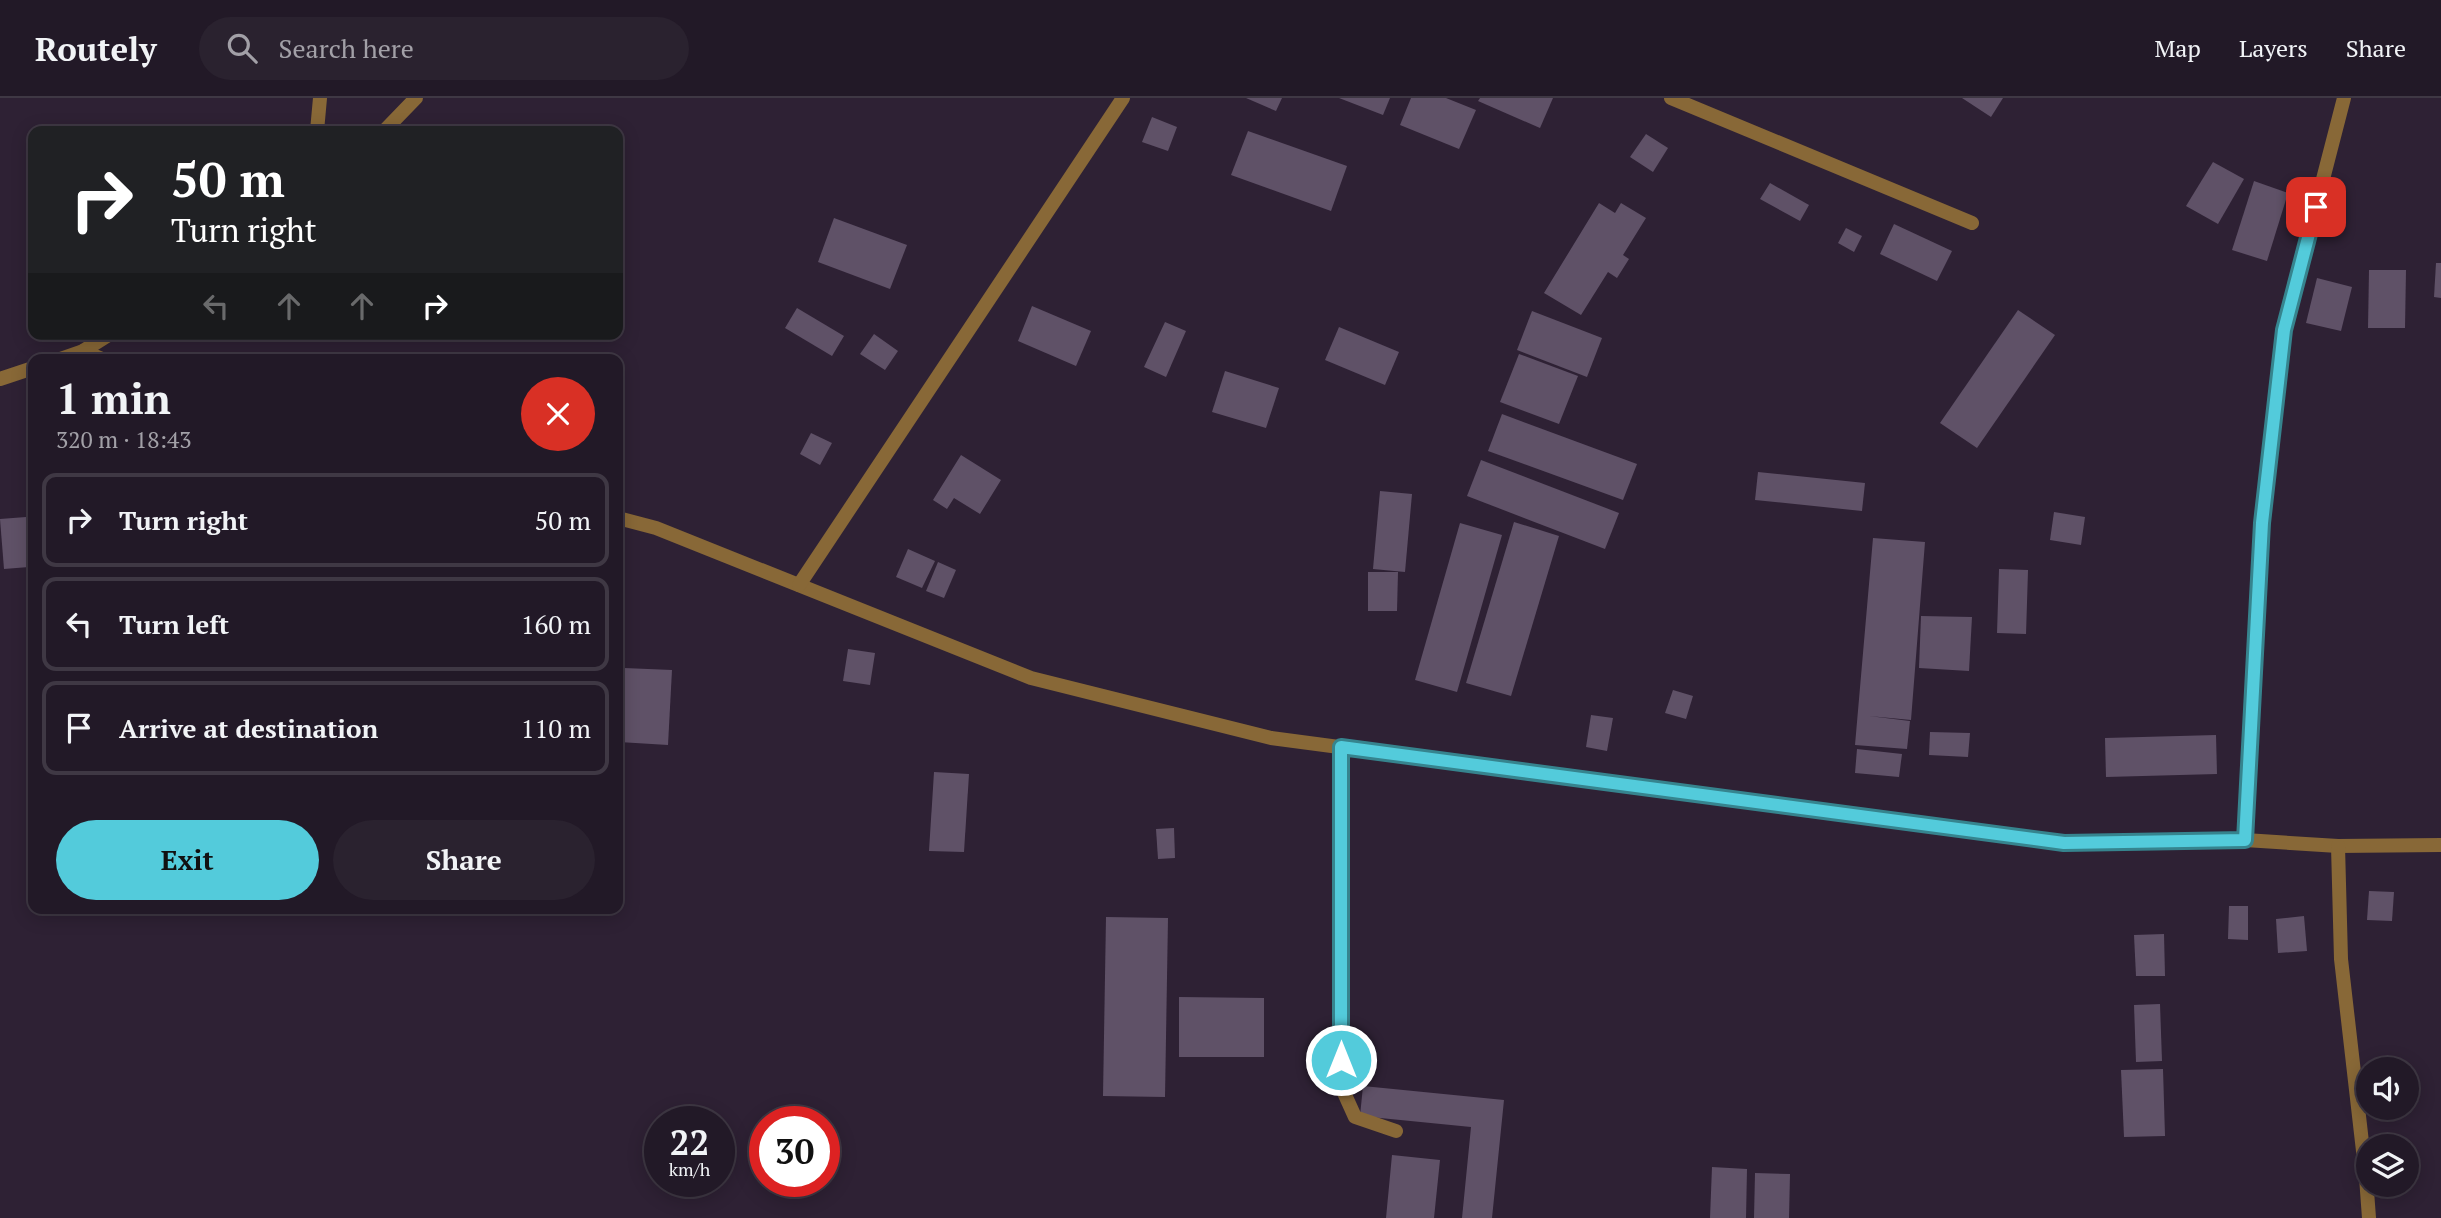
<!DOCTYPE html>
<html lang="en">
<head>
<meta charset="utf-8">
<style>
	body { margin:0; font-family:"PT Serif",serif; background:#2a222f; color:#f1f3f6; height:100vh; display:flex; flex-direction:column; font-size:26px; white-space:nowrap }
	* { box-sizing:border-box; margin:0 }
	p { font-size:23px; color:#a2a0a7 }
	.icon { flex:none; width:38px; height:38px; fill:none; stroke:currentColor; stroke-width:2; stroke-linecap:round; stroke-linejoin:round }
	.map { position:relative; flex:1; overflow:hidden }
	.side { position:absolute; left:28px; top:256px; width:595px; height:560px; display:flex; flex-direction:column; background:#221927; border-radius:14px; box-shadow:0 4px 18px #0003,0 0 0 2px #3f3844 }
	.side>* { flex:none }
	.guide { position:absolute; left:28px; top:28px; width:595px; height:214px; border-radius:14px; box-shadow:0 4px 18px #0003,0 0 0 2px #3f3844; background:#202124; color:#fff; overflow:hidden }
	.tools { position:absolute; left:2356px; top:959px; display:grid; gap:14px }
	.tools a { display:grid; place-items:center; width:63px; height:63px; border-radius:50%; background:#221927; box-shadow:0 4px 18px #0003,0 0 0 2px #3f3844; font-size:35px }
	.speed { position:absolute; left:644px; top:1008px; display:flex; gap:14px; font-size:35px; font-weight:700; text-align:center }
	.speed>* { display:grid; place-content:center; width:91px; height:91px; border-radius:50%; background:#221927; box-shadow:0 4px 18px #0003,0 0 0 2px #3f3844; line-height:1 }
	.speed small { font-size:18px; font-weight:400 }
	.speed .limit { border:10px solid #d22; background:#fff; color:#111 }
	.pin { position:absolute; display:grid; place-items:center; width:60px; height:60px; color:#fff; margin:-30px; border-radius:14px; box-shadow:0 4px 10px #0006 }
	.me { position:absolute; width:77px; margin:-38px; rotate:0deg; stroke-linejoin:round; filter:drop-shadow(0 0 5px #0008) }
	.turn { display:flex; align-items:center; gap:24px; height:147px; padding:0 28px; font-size:32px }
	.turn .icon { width:91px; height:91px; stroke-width:2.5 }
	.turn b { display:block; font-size:49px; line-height:60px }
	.lanes { display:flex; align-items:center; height:66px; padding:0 28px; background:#0003; justify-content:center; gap:35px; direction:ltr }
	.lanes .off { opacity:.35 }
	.round { display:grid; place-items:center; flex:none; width:74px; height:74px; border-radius:37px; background:#2a222f }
	.headline { display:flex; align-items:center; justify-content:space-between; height:119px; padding:0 28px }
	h1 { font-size:42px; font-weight:600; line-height:52px }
	.primary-button { display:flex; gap:14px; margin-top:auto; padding:14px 28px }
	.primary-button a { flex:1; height:80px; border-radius:42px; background:#53cbdb; color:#111; font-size:28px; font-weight:600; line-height:80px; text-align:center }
	.primary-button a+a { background:#2a222f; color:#f1f3f6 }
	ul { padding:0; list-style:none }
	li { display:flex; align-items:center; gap:21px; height:94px; margin:0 14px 10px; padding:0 14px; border:4px solid #3f3844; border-radius:14px }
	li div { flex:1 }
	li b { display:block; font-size:26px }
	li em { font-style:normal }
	header { display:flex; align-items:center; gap:42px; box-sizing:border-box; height:98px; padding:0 35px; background:#221927; border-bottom:2px solid #3f3844 }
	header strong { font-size:33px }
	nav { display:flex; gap:38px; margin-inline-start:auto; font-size:24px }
	.search { width:490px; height:63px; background:#2a222f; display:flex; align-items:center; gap:18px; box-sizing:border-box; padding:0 24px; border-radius:38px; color:#a2a0a7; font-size:26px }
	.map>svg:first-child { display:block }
	.building { fill:#5f5167 }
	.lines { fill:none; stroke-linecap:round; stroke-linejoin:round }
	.minor { stroke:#886837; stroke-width:14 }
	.route-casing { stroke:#36848e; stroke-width:18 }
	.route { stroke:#53cbdb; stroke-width:12 }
</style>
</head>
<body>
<header>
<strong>Routely</strong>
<div class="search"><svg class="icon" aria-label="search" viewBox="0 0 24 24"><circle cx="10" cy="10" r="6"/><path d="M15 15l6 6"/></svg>Search here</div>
<nav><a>Map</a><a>Layers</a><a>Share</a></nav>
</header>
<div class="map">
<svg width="2441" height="1120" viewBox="0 0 2441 1120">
	<rect width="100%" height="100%" fill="#2e2134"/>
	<g class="building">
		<polygon points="1246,0 1282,0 1276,13"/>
		<polygon points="1339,0 1390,0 1383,17"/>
		<polygon points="1411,0 1446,0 1476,12 1459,51 1400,27"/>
		<polygon points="1480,0 1553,0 1540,30 1478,3"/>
		<polygon points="1962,0 2003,0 1991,19"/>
		<polygon points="1152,19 1177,29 1168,53 1142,44"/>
		<polygon points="1248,33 1347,68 1331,113 1231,77"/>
		<polygon points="1646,36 1668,50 1653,74 1630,59"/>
		<polygon points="2213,64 2244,81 2218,126 2186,108"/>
		<polygon points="2254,83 2288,95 2267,163 2232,152"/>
		<polygon points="1770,85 1809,107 1800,123 1760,101"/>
		<polygon points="1599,105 1615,115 1621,105 1646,120 1623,157 1629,161 1617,180 1608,174 1581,217 1544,195"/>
		<polygon points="834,120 907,147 890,191 818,164"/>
		<polygon points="1894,126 1952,153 1937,183 1880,156"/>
		<polygon points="1846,130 1862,138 1854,154 1838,145"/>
		<polygon points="2436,165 2441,165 2441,200 2434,199"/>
		<polygon points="2369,172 2406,172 2405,230 2368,230"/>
		<polygon points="2317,180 2352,189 2341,233 2306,225"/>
		<polygon points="1032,208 1091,233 1076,268 1018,243"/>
		<polygon points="797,210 844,238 832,258 785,230"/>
		<polygon points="2018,212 2055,237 1977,350 1940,325"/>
		<polygon points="1532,213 1602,240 1587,279 1517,252"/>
		<polygon points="1165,224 1186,233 1166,279 1144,269"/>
		<polygon points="1339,229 1399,254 1385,287 1325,262"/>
		<polygon points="874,236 898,253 885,272 860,256"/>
		<polygon points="1519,256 1578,278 1559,326 1500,304"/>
		<polygon points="1225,273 1279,290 1266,330 1212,314"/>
		<polygon points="1502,316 1637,366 1623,402 1488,353"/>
		<polygon points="811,335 832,345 820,367 800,356"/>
		<polygon points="961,357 1001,382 980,416 954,400 947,411 933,402"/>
		<polygon points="1481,362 1619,415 1605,451 1467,398"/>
		<polygon points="1758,374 1865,385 1862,413 1755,402"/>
		<polygon points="1380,393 1412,396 1405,474 1373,471"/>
		<polygon points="2054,414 2085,419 2081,447 2050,442"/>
		<polygon points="26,419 29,469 4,471 0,421"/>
		<polygon points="1514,424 1559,438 1511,598 1466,585"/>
		<polygon points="1460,425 1502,437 1457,594 1415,582"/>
		<polygon points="1873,440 1925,444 1911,622 1869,618 1910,623 1907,651 1855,647"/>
		<polygon points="908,451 935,463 922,490 896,479"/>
		<polygon points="938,464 956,472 944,500 926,493"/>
		<polygon points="1999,471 2028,472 2026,536 1997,535"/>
		<polygon points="1368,474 1398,474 1397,513 1368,513"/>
		<polygon points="1921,518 1972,519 1969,573 1919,570"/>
		<polygon points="848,551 875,555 870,587 843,583"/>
		<polygon points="624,570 672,572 668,647 619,644"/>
		<polygon points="1673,592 1693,598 1686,621 1665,615"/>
		<polygon points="1591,617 1613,620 1607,653 1586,649"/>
		<polygon points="1930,634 1970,635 1968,659 1929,657"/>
		<polygon points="2216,637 2217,676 2106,679 2105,640"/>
		<polygon points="1857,651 1902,656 1899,679 1855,675"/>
		<polygon points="934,674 969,676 964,754 929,753"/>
		<polygon points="1174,730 1175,760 1158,761 1156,731"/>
		<polygon points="2369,793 2394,794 2392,823 2367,822"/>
		<polygon points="2229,808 2248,808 2248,842 2228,841"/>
		<polygon points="2304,818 2307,853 2278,855 2276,821"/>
		<polygon points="1106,819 1168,820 1165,999 1103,998"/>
		<polygon points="2164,836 2165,878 2136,878 2134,837"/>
		<polygon points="1179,899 1264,900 1264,959 1179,959"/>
		<polygon points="2160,906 2162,963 2136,964 2134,907"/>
		<polygon points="2163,971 2165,1038 2124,1039 2121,972"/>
		<polygon points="1363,988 1504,1002 1492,1120 1462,1120 1471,1029 1360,1018"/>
		<polygon points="1392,1057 1440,1062 1434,1120 1386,1120"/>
		<polygon points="1712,1069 1747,1071 1746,1120 1710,1120"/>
		<polygon points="1755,1075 1790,1076 1789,1120 1754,1120"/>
	</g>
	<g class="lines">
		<g class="minor">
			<polyline points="1671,0 1972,125"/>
			<polyline points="317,33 320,0"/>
			<polyline points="384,33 416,0"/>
			<polyline points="83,253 102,261"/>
			<polyline points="60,261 83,253 110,236"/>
			<polyline points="0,281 33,270"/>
			<polyline points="618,420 656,430 1031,580 1271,640 2064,745 2245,742 2338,748 2441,747"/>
			<polyline points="799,487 1123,0"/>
			<polyline points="1341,649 1341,988 1355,1019 1396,1033"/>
			<polyline points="2245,742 2262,425 2284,232 2344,0"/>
			<polyline points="2338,748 2341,861 2366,1079 2369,1120"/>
		</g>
	</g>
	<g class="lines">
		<g class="route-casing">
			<polyline id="route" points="1341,962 1341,649 2064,745 2245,742 2262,425 2284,232 2316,109"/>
		</g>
		<use href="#route" class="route"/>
	</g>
</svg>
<div class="tools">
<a><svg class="icon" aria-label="sound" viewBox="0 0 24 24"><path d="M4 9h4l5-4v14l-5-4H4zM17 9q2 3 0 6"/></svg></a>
<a><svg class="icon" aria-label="layers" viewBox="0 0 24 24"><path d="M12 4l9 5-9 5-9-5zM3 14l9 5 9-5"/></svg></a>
</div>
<div class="speed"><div>22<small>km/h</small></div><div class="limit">30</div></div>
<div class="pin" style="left:2316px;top:109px;background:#d93025"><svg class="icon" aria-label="arrive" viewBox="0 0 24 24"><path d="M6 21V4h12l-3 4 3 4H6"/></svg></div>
<svg class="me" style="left:1341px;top:962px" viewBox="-20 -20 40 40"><circle r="17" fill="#53cbdb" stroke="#fff" stroke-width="3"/><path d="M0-11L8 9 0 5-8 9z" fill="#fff"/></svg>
<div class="guide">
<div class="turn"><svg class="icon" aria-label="right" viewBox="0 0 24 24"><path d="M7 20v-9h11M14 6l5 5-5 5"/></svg><div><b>50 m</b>Turn right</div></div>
<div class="lanes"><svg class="icon off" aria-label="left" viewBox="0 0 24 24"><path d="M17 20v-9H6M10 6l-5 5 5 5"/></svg><svg class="icon off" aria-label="ahead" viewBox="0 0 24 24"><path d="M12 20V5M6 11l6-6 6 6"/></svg><svg class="icon off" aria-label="ahead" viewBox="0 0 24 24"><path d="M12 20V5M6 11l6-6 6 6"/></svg><svg class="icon" aria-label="right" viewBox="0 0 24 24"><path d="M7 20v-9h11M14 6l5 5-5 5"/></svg></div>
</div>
<section class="side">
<div class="headline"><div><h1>1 min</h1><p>320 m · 18:43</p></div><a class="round" style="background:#d93025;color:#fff"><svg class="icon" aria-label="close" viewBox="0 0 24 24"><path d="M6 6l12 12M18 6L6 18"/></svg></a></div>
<ul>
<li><svg class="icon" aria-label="right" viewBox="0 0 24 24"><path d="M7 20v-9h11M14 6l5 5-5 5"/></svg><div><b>Turn right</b></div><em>50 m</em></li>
<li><svg class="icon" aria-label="left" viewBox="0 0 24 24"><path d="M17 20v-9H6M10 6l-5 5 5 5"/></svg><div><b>Turn left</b></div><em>160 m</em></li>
<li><svg class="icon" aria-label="arrive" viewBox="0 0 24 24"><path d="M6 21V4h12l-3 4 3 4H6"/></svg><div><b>Arrive at destination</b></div><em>110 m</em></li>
</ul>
<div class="primary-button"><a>Exit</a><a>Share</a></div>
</section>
</div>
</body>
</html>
